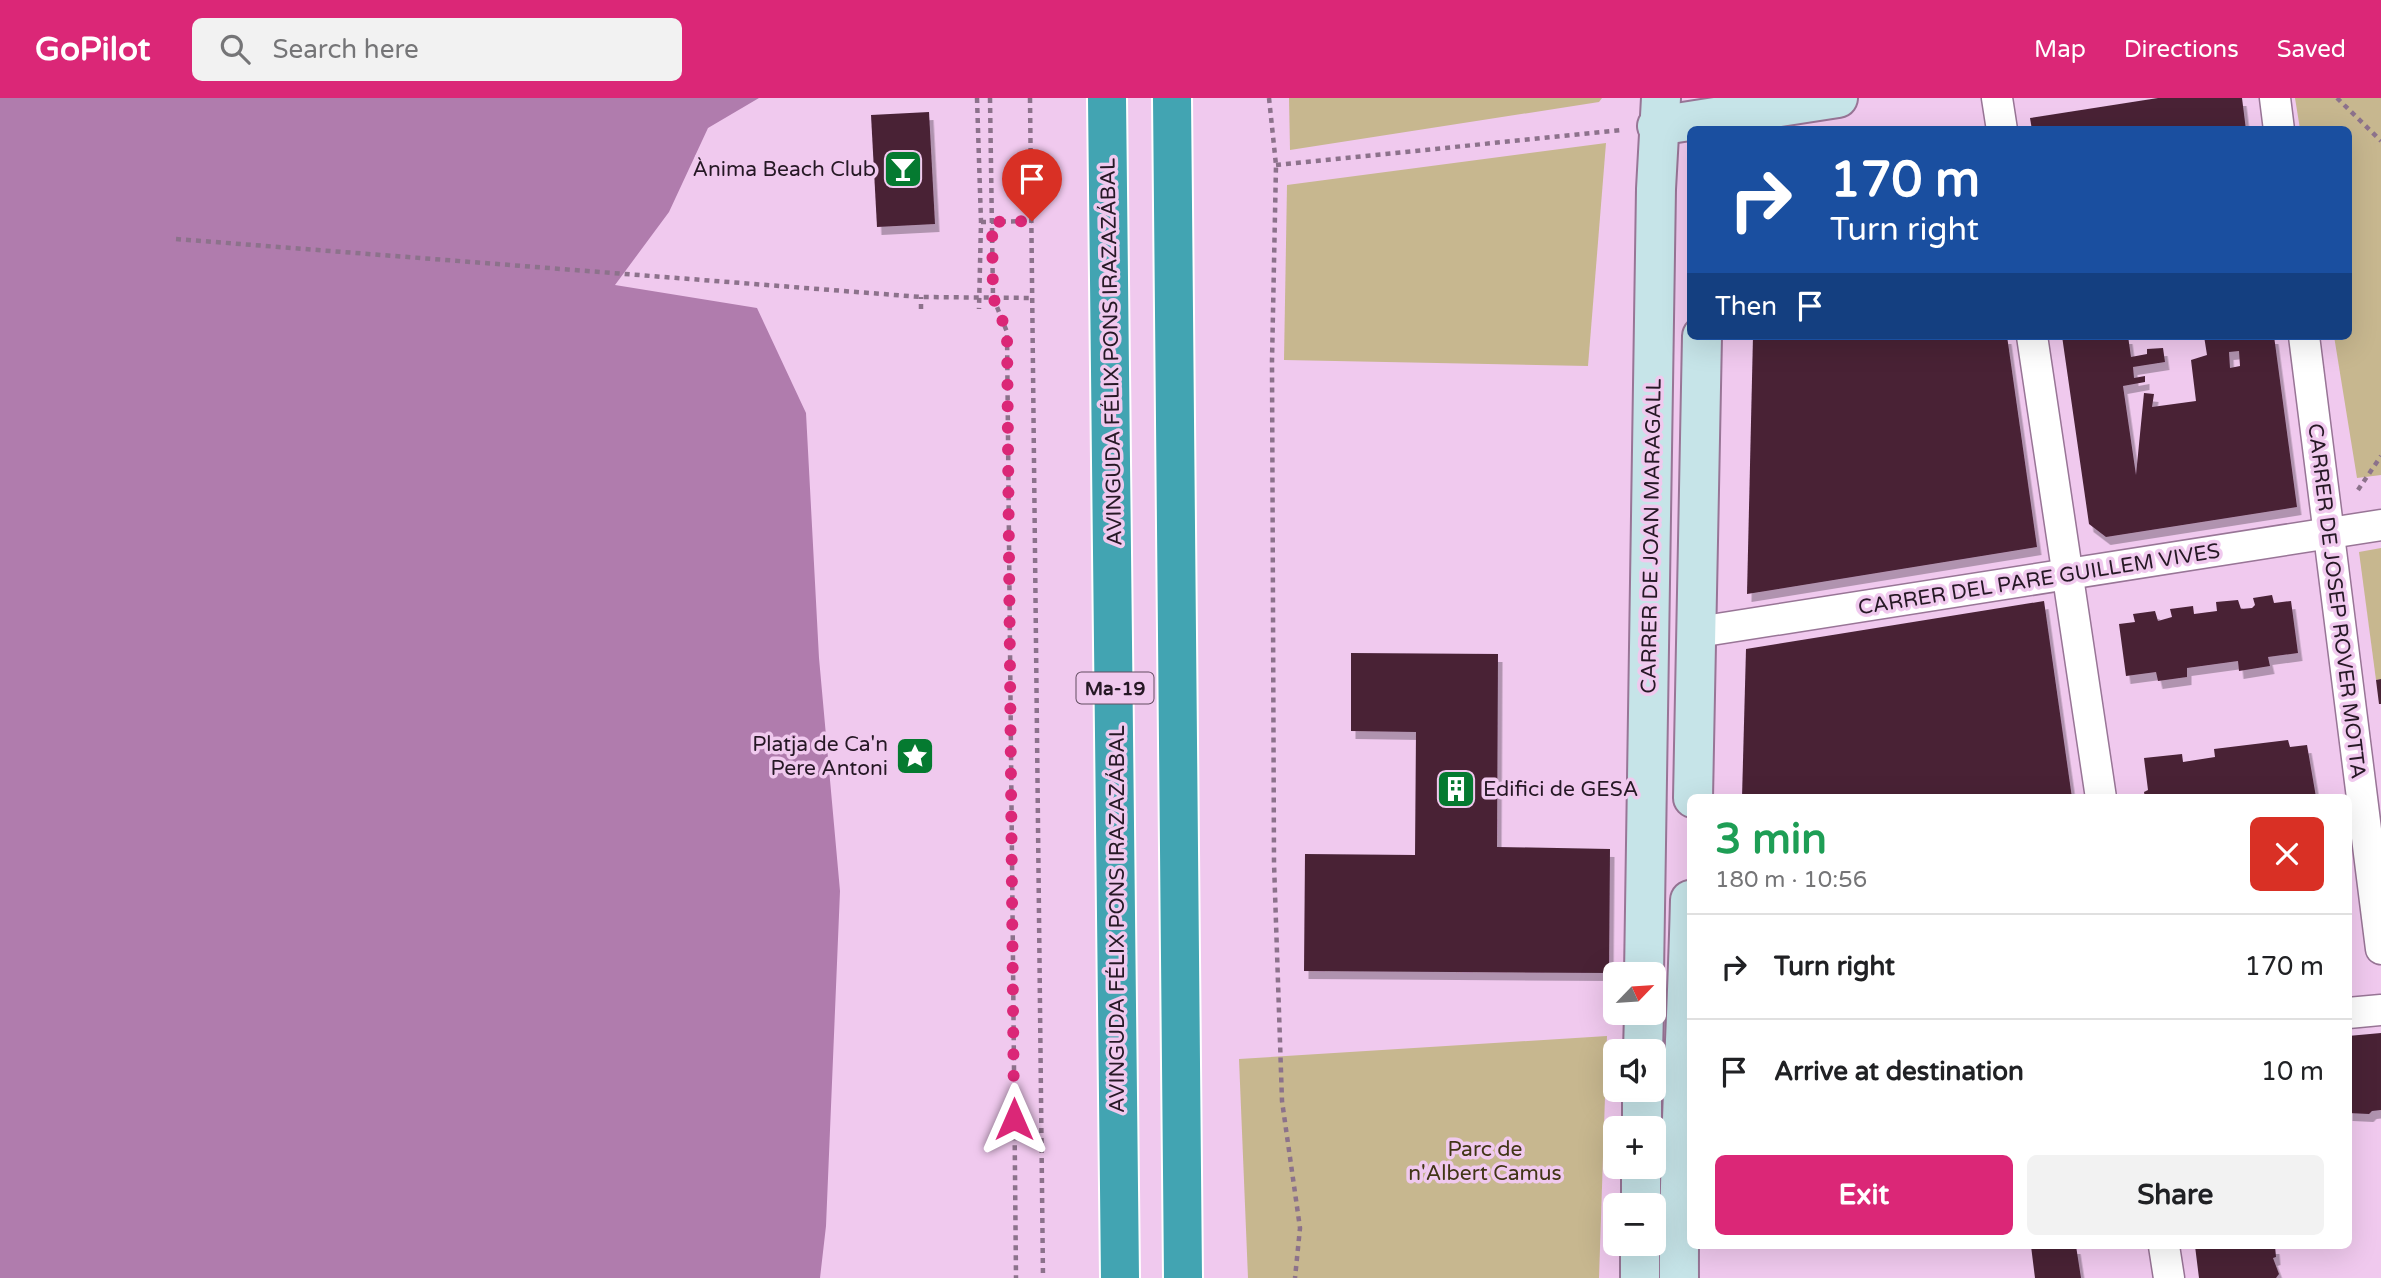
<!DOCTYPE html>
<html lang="en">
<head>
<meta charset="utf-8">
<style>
	body { margin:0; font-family:"Varela Round",sans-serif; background:#f2f2f2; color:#202124; height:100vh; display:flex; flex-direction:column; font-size:26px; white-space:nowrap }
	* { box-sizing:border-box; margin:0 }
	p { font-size:23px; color:#757577 }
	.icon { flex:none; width:38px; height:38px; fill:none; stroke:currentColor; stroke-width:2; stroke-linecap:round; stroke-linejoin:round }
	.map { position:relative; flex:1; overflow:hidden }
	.panel { position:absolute; left:1687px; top:696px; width:665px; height:455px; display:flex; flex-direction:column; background:#fff; border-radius:10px; box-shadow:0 7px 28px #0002 }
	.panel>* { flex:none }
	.guide { position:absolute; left:1687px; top:28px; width:665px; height:214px; border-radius:10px; box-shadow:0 7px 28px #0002; background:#1a4fa0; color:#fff; overflow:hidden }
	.needle { width:46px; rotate:65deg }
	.controls { position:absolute; left:1603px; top:864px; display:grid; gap:14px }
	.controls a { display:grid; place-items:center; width:63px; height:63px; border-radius:10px; background:#fff; box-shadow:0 7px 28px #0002; font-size:35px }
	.pin { position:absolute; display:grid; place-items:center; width:60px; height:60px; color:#fff; margin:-72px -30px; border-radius:50% 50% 50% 0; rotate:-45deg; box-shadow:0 0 7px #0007 }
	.pin .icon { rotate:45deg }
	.me { position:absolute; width:77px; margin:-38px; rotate:0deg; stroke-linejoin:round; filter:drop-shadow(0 0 5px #0008) }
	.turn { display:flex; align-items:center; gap:24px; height:147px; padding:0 28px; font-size:32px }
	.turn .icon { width:91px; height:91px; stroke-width:2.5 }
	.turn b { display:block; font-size:49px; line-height:60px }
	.then { display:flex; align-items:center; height:66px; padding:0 28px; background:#0003; gap:14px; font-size:26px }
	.round { display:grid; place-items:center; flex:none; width:74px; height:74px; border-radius:10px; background:#f2f2f2 }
	.headline { display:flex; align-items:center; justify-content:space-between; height:119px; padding:0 28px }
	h1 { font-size:42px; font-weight:800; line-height:52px; color:#1e9e55 }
	.button { display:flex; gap:14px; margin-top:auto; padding:14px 28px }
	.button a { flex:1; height:80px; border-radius:10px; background:#db2777; color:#fff; font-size:28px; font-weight:800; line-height:80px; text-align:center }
	.button a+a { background:#f2f2f2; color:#202124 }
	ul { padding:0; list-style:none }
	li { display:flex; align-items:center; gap:21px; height:105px; padding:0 28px; border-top:2px solid #e0e0e0 }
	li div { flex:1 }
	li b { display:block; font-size:26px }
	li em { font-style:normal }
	header { display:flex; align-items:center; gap:42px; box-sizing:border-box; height:98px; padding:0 35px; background:#db2777; color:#fff }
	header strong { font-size:33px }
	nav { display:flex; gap:38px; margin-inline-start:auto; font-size:24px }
	.search { width:490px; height:63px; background:#f2f2f2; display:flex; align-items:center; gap:18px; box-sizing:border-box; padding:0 24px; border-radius:10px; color:#757577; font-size:26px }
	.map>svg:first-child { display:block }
	.green { fill:#c7b78f }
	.water { fill:#b07cad }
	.building { fill:#482236; fill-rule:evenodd; filter:url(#shadow) }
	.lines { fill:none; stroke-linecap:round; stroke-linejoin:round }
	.street-casing { stroke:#987596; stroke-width:33 }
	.secondary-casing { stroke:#987596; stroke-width:42 }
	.highway-casing { stroke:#fff; stroke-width:42 }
	.path { stroke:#8c728b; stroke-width:4.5; stroke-dasharray:5 5; stroke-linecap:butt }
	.street { stroke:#fff; stroke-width:30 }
	.secondary { stroke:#c6e4e8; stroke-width:38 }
	.highway { stroke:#42a4b2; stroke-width:38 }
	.route { stroke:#db2777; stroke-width:12; stroke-dasharray:0 21.6 }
	.labels { text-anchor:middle; stroke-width:7; stroke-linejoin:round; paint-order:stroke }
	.shield { fill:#f0c9ee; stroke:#634d61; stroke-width:2 }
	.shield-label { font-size:19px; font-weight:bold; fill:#261825 }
	.poi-label { font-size:21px; fill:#261825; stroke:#f0c9ee; text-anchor:end }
	.street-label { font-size:21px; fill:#261825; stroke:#f0c9ee }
	.park-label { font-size:21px; fill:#413516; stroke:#f0c9ee }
</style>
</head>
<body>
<header>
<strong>GoPilot</strong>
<div class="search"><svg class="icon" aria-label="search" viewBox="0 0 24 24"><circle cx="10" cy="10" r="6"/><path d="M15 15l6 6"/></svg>Search here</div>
<nav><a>Map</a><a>Directions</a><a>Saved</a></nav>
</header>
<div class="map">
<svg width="2381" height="1180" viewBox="0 0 2381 1180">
	<defs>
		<filter id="shadow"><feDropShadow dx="4.5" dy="8" stdDeviation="0" flood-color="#0004"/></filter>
	</defs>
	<rect width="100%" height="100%" fill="#f0c9ee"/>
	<g class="green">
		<polygon points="1289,0 1602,0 1599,4 1290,52"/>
		<polygon points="2295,0 2381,0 2381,377 2357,380 2334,238 2348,238 2348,32 2300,31"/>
		<polygon points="1606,45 1588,268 1284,262 1287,87"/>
		<polygon points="2381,450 2381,581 2376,582 2359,454"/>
		<polygon points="1607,938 1599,1180 1248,1180 1239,961"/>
	</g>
	<polygon class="water" points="0,0 759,0 708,30 669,114 615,187 757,210 806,315 819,560 840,793 826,1128 820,1180 0,1180"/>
	<g class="building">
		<polygon points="2158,0 2242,0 2246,32 2032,32 2030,20"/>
		<polygon points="929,14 935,126 877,129 871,17"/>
		<polygon points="1753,238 2007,238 2037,449 1747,496"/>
		<path d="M 2062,238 L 2128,238 L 2131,259 L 2147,256 L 2147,251 L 2163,250 L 2165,264 L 2133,269 L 2134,280 L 2145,278 L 2145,284 L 2123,288 L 2136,377 L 2144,295 L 2154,296 L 2152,309 L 2196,303 L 2191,262 L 2207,257 L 2204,238 L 2274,238 L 2297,409 L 2106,439 L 2089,426 ZM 2239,253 L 2240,268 L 2230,270 L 2229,254 Z"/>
		<polygon points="2272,497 2274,505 2291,503 2298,555 2268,559 2270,568 2239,573 2238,563 2187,570 2187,579 2158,583 2156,574 2126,578 2119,526 2135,524 2133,516 2155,513 2158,523 2172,519 2170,511 2193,508 2194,516 2217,513 2216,504 2238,502 2241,511 2252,510 2255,507 2253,500"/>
		<polygon points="2044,503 2072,700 1742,700 1746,551"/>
		<polygon points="1351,555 1498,556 1497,749 1610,751 1609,875 1304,873 1305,756 1415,757 1416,634 1351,633"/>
		<polygon points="2381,581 2381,606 2379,606 2376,582"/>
		<polygon points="2288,642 2290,649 2307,647 2316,699 2145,700 2144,694 2148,692 2144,660 2182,656 2183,664 2215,659 2214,651"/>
		<polygon points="2381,935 2381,1012 2372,1013 2369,1016 2348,1015 2348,938"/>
		<polygon points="2031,1148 2076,1148 2081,1180 2035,1180"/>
		<polygon points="2195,1148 2275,1148 2276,1159 2273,1160 2279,1176 2276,1180 2199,1180"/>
	</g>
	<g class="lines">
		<g class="street-casing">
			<g id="street">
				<polyline points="1997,0 2002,32"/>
				<polyline points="2275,0 2279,32"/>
				<polyline points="2032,238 2101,700"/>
				<polyline points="2304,238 2381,851"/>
				<polyline points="1698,534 2381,427"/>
				<polyline points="2348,915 2381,912"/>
				<polyline points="2164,1148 2169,1180"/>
			</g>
		</g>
		<g class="secondary-casing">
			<g id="secondary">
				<polyline points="1657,28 1838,0"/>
				<polyline points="1693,700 1702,238"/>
				<polyline points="1644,877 1656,91 1661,0"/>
				<polyline points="1643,954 1644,915"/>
				<polyline points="1642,1031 1642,992"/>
				<polyline points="1641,1108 1641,1069"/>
				<polyline points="1640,1180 1640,1146"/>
				<path d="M 1679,1180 C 1678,1054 1687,928 1690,802"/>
			</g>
		</g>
		<g class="highway-casing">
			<g id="highway">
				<polyline points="1107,0 1120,1180"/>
				<polyline points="1172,0 1183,1180"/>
			</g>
		</g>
		<g class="path">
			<polyline points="977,0 981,124 979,211"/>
			<polyline points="990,0 993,199 1007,234 1016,1180"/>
			<polyline points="1030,0 1043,1180"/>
			<polyline points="1269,0 1276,67 1272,263 1274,765 1282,1003 1300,1130 1295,1180"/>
			<polyline points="2337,0 2381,43"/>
			<polyline points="1276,67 1622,32"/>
			<polyline points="981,124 1032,123"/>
			<polyline points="176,141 921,199 1033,200"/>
			<polyline points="921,211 921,199"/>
			<polyline points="2358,392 2381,358"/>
		</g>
		<use href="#street" class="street"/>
		<use href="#secondary" class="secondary"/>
		<use href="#highway" class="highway"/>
	</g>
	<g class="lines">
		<polyline class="route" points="1014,1021 1007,234 993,199 992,124 1032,123"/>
	</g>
	<defs>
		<g id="bar-square" transform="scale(2.0125)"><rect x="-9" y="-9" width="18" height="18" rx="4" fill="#057a30" stroke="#f0c9ee"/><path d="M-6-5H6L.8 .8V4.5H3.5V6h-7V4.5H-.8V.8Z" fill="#fff"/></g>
		<g id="sight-square" transform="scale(2.0125)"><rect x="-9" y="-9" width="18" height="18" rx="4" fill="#057a30" stroke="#f0c9ee"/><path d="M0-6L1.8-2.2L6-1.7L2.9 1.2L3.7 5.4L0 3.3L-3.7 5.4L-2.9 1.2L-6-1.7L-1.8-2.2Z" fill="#fff"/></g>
		<g id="building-square" transform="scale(2.0125)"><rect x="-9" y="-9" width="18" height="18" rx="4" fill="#057a30" stroke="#f0c9ee"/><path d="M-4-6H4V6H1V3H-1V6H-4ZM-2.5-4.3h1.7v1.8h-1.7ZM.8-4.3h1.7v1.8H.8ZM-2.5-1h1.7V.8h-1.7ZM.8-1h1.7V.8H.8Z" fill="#fff"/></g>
	</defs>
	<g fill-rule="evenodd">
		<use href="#bar-square" x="903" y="71"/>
		<use href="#sight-square" x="915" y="658"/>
		<use href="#building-square" x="1456" y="691"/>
	</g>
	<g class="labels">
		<rect class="shield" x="1076.5" y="574.5" width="77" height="31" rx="5"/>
		<g class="shield-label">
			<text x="1115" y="597">Ma-19</text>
		</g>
		<g class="poi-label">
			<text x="876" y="78">Ànima Beach Club</text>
			<text x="888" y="653">Platja de Ca'n<tspan x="888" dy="24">Pere Antoni</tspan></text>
			<text x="1483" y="698" text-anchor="start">Edifici de GESA</text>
		</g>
		<g class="street-label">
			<text transform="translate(1111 254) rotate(-91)" y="7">AVINGUDA FÉLIX PONS IRAZAZÁBAL</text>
			<text transform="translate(1651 438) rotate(-89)" y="7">CARRER DE JOAN MARAGALL</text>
			<text transform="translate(2039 481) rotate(-9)" y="7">CARRER DEL PARE GUILLEM VIVES</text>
			<text transform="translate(2337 503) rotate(83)" y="7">CARRER DE JOSEP ROVER MOTTA</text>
			<text transform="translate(1117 821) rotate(-90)" y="7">AVINGUDA FÉLIX PONS IRAZAZÁBAL</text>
		</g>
		<g class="park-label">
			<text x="1485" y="1058">Parc de<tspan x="1485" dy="24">n'Albert Camus</tspan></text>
		</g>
	</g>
</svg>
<div class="controls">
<a><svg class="needle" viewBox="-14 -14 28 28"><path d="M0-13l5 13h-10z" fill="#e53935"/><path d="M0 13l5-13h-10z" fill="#757577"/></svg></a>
<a><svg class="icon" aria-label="sound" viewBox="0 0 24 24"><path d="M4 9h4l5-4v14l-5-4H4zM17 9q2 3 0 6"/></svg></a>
<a>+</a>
<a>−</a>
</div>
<div class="pin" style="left:1032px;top:123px;background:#d93025"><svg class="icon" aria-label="arrive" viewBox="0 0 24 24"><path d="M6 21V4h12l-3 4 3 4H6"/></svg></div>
<svg class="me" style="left:1014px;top:1021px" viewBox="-20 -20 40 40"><path d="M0-17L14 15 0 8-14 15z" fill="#db2777" stroke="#fff" stroke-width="4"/></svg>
<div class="guide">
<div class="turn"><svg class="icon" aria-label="right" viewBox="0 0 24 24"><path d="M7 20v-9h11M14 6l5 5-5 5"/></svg><div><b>170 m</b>Turn right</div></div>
<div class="then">Then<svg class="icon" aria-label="arrive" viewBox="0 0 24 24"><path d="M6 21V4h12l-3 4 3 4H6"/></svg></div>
</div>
<section class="panel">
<div class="headline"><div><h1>3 min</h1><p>180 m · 10:56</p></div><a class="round" style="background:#d93025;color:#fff"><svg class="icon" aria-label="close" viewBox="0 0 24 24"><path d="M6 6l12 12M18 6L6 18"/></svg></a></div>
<ul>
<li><svg class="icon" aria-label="right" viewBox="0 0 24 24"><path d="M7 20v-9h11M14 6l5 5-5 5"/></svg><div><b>Turn right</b></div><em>170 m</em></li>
<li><svg class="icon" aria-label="arrive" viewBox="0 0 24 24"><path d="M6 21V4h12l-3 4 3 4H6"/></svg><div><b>Arrive at destination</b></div><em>10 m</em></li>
</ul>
<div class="button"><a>Exit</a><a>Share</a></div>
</section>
</div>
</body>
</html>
